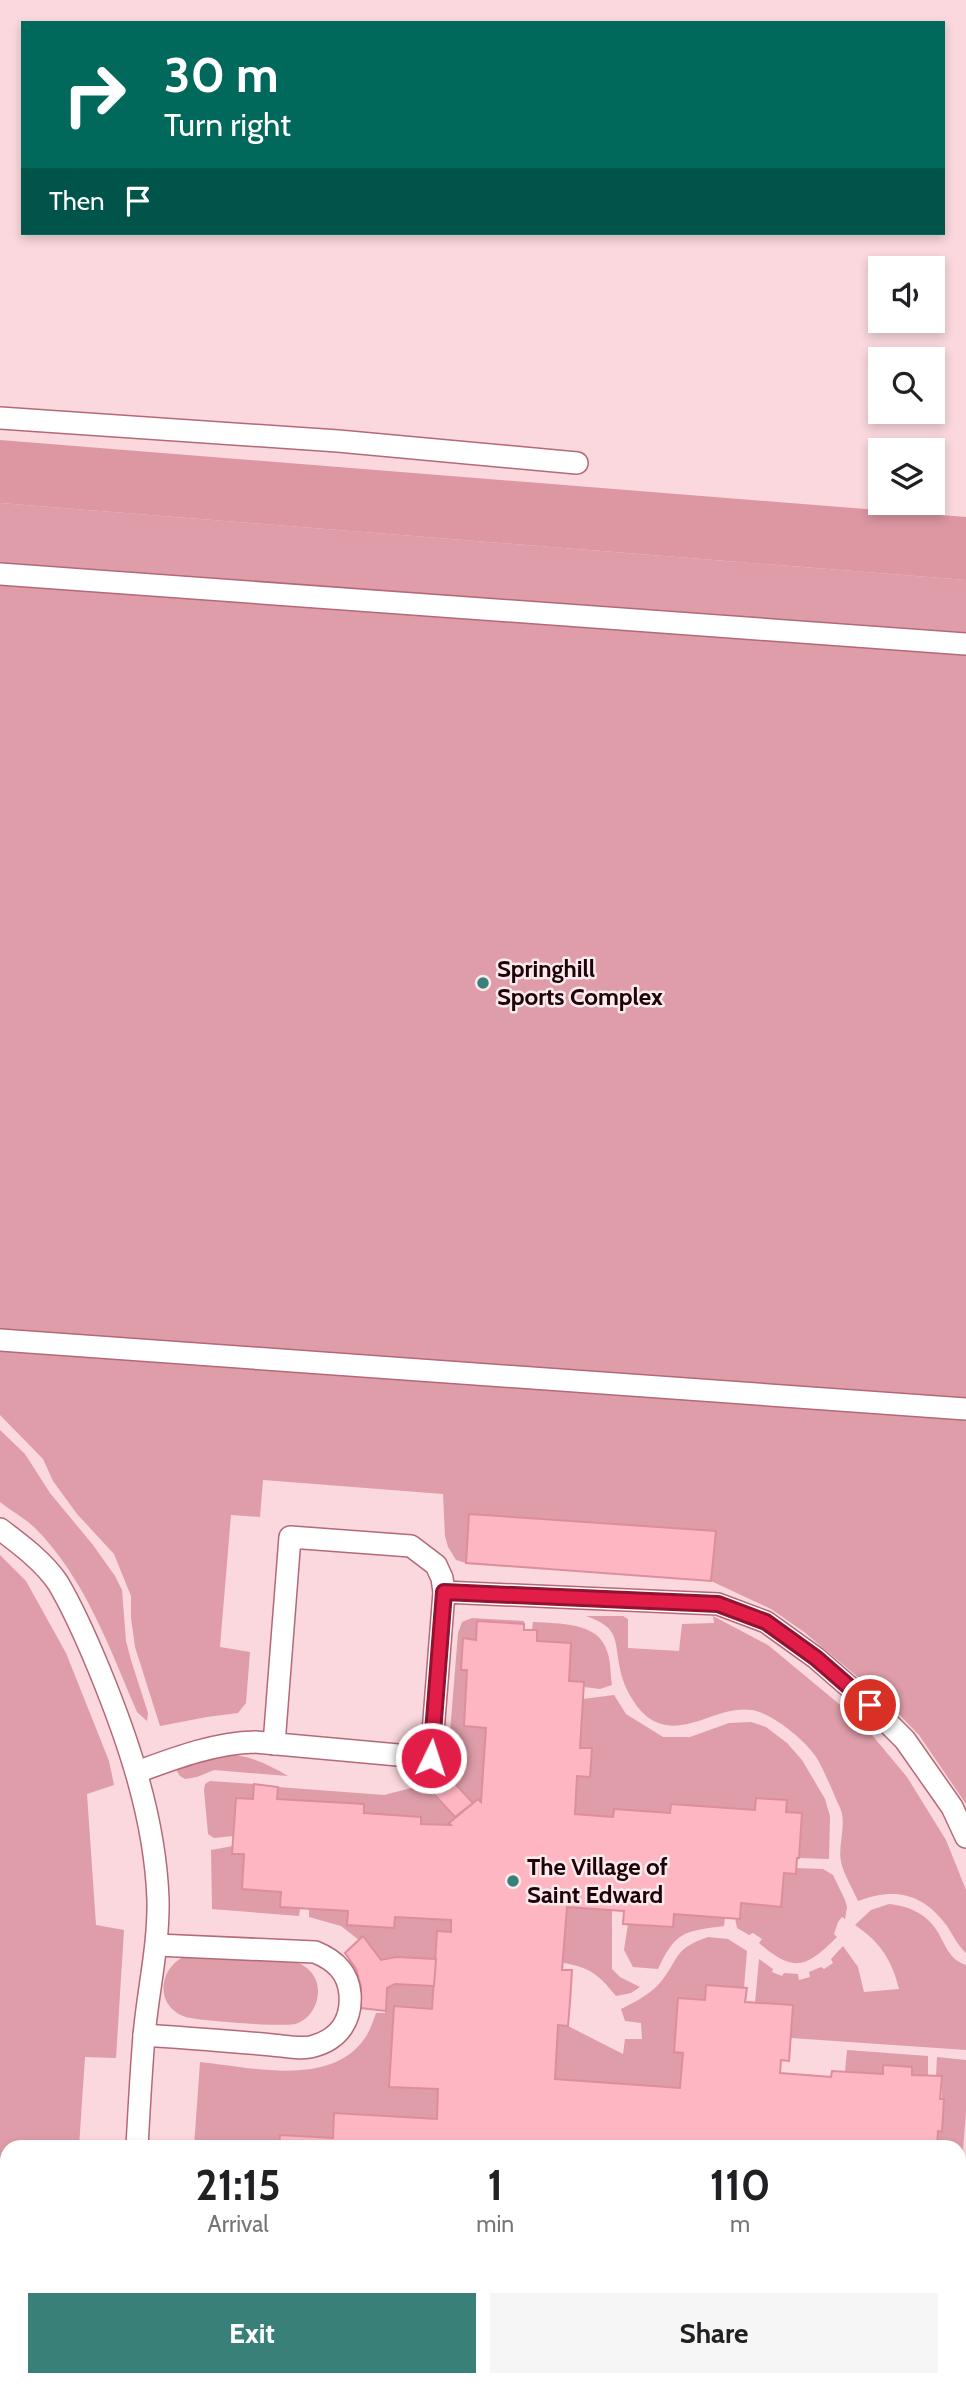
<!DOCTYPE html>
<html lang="en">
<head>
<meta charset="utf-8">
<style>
	body { margin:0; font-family:Cabin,sans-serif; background:#f6f6f6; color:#202124; height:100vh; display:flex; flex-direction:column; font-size:26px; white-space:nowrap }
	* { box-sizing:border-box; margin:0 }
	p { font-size:23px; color:#757577 }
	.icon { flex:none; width:38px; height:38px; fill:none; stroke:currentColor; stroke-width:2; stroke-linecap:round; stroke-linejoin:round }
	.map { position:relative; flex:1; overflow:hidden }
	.drawer { position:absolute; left:0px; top:2140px; width:966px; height:247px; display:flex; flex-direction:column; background:#fff; border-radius:21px 21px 0 0; box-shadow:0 4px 10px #0003 }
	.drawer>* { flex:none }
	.hud { position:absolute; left:21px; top:21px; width:924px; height:214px; border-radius:0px; box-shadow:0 4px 10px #0003; background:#00695c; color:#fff; overflow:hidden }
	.buttons { position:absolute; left:868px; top:256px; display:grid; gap:14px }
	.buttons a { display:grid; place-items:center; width:77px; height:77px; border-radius:0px; background:#fff; box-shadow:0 4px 10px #0003; font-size:35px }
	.pin { position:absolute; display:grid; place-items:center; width:60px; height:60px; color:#fff; margin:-30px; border:4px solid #fff; border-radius:50%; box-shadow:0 2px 7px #0007 }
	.me { position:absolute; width:77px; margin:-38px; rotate:4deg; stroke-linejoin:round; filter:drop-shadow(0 0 5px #0008) }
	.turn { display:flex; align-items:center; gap:24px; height:147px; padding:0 28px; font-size:32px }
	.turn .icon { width:91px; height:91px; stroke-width:2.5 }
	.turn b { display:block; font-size:49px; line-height:60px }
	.then { display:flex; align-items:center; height:66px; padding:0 28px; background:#0003; gap:14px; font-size:26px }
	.eta { display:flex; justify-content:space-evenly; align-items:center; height:119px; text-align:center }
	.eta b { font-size:42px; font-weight:700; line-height:49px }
	.action { display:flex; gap:14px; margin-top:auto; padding:14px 28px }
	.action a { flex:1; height:80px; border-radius:0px; background:#398079; color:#fff; font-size:28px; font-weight:700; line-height:80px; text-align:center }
	.action a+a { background:#f6f6f6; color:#202124 }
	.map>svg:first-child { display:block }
	.green { fill:#de9da8 }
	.forest { fill:#dc97a3 }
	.building { fill:#feb6c3; stroke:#dd8e9d; stroke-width:2 }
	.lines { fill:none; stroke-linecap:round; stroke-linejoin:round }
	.service-casing { stroke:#b46978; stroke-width:24 }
	.service { stroke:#fff; stroke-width:21 }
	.route-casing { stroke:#92132f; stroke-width:18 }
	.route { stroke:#e11d48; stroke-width:12 }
	.poi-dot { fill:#398079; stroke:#fceaed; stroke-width:2.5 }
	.labels { text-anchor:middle; stroke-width:5; stroke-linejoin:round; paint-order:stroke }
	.poi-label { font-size:24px; font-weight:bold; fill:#1e040a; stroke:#fceaed; text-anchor:start }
</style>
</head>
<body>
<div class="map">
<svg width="966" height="2386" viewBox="0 0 966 2386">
	<rect width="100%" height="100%" fill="#fad8dd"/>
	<g class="green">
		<polygon points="0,503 966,580 966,1804 919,1735 884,1699 804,1632 771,1609 711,1581 716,1531 470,1514 466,1563 456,1560 448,1547 445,1536 443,1494 263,1480 260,1517 231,1515 220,1647 250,1652 246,1703 238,1713 207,1717 160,1726 135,1647 131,1618 131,1596 114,1554 77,1514 53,1481 43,1459 0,1415"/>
		<path d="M 0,1430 L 25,1454 L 50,1493 L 93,1545 L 115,1576 L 122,1590 L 126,1641 L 131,1660 L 148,1713 L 147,1721 L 137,1712 C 110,1649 85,1578 35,1528 C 25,1518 11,1511 0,1502 Z"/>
		<polygon points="0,1555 26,1581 66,1653 109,1761 114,1785 87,1794 96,1925 124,1930 116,2058 85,2057 79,2147 7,2147 7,2380 98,2380 98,2386 0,2386"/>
		<path d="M 586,1616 L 623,1616 L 628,1619 L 628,1648 L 679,1651 L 682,1624 L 714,1623 L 713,1616 L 768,1645 L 862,1723 L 907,1777 L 946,1840 L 966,1890 L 966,1953 C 958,1946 953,1935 947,1926 C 923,1893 895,1887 858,1901 C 853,1889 844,1875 841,1862 C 838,1847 845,1829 842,1814 C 841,1808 836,1800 834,1794 C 829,1783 824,1771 818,1760 C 808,1742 772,1713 752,1710 C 715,1704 679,1744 645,1715 C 633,1704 623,1685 620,1669 C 614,1639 620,1628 586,1616 Z"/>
		<polygon points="472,1618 524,1621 524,1624 478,1621 476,1640 464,1639 462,1670 467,1670 464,1725 486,1728 481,1802 478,1799 473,1803 446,1774 443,1776 439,1771 446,1761 449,1745 458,1633 462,1622"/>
		<path d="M 533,1622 C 558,1624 598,1621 607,1651 C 611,1661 610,1674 612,1685 L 600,1689 L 584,1687 L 584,1682 L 569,1681 L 537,1641 L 537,1631 L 532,1630 Z"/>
		<polygon points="614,1695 626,1714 663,1737 690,1737 729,1723 751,1722 766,1727 787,1743 802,1760 825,1799 830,1816 829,1859 799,1858 802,1813 786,1812 786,1800 756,1798 755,1810 671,1804 670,1813 614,1810 613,1817 575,1814 577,1776 590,1777 592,1749 580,1748 583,1699"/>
		<path d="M 225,1754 C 249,1755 267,1764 288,1776 L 214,1770 L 197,1777 L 185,1779 L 180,1776 L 175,1768 Z"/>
		<polygon points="210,1781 254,1784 253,1799 236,1798 233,1836 214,1838 208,1834 204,1790 205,1784"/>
		<polygon points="423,1785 455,1817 449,1823 451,1825 421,1824 421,1817 364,1813 364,1804 278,1799 278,1787 384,1795"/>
		<polygon points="233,1846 232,1854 244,1854 242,1889 281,1892 280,1907 300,1909 299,1916 212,1909 211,1850"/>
		<path d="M 796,1868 L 823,1869 L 833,1875 L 845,1900 L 847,1907 L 845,1919 L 842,1917 L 838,1922 L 834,1934 L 837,1937 C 807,1967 794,1974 759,1943 L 762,1939 L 753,1933 L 749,1935 L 737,1928 L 735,1918 L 741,1903 L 781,1907 L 784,1873 L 795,1874 Z"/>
		<path d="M 889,1904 C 911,1906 930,1916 940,1936 C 947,1949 951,1960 966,1965 L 966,2050 L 791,2038 L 793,2005 L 755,2003 L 759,1959 L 773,1969 L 772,1972 L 782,1976 L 784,1973 L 798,1974 L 799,1980 L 810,1977 L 809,1972 L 821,1967 L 824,1969 L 833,1963 L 831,1959 L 843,1946 L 858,1967 L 864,1992 L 899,1989 C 892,1960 880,1942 855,1925 L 871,1910 Z"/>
		<path d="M 567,1907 L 612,1910 L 612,1969 L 620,1977 L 640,1987 L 631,1993 L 616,1996 C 599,1975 590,1967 563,1963 Z"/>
		<polygon points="309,1909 348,1911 347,1925 394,1928 395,1917 451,1920 451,1932 436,1959 396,1957 381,1960 364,1937 359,1940 341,1926 309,1917"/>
		<path d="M 674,1914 L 725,1918 L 724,1926 C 684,1931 675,1932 658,1969 L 633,1967 L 624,1950 L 628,1924 L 673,1927 Z"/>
		<path d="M 708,1937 L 728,1939 L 747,1951 L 744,1988 L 706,1985 L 705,2000 L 678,1998 L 683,2053 L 680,2088 L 555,2079 L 558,2025 L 568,2026 L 623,2054 L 625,2039 L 642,2039 L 641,2023 L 625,2021 L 621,2009 C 635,2002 647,1996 658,1985 C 680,1961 670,1950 708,1937 Z"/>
		<path d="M 183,1957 L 293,1960 C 307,1966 318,1975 318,1991 C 318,2006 309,2020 295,2024 C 287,2027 192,2021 183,2016 C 155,2004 159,1970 183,1957 Z"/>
		<path d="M 395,1984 L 434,1986 L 432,2009 L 394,2007 L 390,2087 L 438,2089 L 437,2119 L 333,2138 L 280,2135 L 279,2147 L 194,2147 L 200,2062 C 250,2067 331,2088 365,2038 C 370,2031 373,2021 376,2013 L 385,2013 L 387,1988 Z"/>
		<polygon points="847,2050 928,2056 928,2076 912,2075 912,2067 883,2066 883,2074 845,2072"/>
		<polygon points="937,2057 966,2060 966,2111 959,2203 959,2147 937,2147 938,2131 941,2132 942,2077 936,2076"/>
		<polygon points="183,2380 260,2380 260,2386 185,2386"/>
		<polygon points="829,2380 939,2380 937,2386"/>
	</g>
	<polygon class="forest" points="0,440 966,517 966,580 0,503"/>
	<g class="building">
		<polygon points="469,1514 716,1531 711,1581 466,1563"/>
		<polygon points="477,1621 524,1624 524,1630 537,1630 537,1641 571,1643 569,1681 584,1682 580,1748 592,1748 590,1777 577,1776 575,1814 613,1817 614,1809 670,1813 671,1804 755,1810 756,1798 787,1800 786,1812 802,1813 799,1858 797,1858 796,1874 784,1873 781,1907 741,1903 740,1919 674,1914 673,1927 623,1924 624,1911 567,1907 562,1970 572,1970 570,2002 568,2026 558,2025 555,2079 680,2088 683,2053 674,2052 678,1998 705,2000 706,1985 747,1988 745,2002 793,2005 789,2061 781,2060 780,2073 831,2077 832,2071 883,2074 883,2065 912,2067 912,2075 942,2076 940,2099 944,2099 942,2132 938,2131 937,2147 279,2147 280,2135 333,2138 334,2113 437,2119 438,2089 389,2087 394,2006 432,2009 437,1931 451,1932 451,1920 395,1917 394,1928 347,1925 348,1911 280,1907 281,1892 242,1889 244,1854 232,1854 236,1798 253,1799 254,1784 278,1787 277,1799 364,1804 364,1813 421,1817 421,1824 451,1825 449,1823 478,1799 481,1802 486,1728 464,1726 467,1670 461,1670 463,1638 476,1640"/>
		<polygon points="445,1773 473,1803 455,1817 429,1789"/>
		<polygon points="363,1936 381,1960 396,1957 436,1959 434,1986 395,1984 387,1988 386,2011 361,2008 361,1987 356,1969 345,1953"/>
		<rect x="260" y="2380" width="279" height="6"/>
	</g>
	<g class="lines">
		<g class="service-casing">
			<g id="service">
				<polyline points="0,418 338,441 577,463"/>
				<polyline points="0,574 966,644"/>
				<polyline points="0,1340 966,1409"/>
				<path d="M 0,1529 C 20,1544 44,1562 58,1583 C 74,1610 87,1640 99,1669 C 129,1742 155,1819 158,1899 C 159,1946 148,1990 144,2036 C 141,2073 139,2110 137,2147"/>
				<polyline points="274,1744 290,1537 411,1546 436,1565 442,1578 444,1592"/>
				<path d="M 137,1772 C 175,1758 214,1743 255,1742 L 431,1758 L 444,1592 L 718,1604 L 766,1622 L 816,1658 L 870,1705 L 905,1740 L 952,1807 L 966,1837"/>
				<path d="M 144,2035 C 187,2038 229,2041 272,2045 C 285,2046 303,2050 314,2046 C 339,2039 352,2020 350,1994 C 348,1972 335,1960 315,1952 L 157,1945"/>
				<polyline points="959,2362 966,2288"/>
				<polyline points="124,2380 125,2386"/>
				<polyline points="955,2386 956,2380"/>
			</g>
		</g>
		<use href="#service" class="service"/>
	</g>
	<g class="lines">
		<g class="route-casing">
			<polyline id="route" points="431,1758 444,1592 718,1604 766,1622 816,1658 870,1705"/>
		</g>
		<use href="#route" class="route"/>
	</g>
	<g class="poi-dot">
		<circle cx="483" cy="983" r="7"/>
		<circle cx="513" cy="1881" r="7"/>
	</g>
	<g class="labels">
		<g class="poi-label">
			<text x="497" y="977">Springhill<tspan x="497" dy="28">Sports Complex</tspan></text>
			<text x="527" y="1875">The Village of<tspan x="527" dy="28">Saint Edward</tspan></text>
		</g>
	</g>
</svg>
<div class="buttons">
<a><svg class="icon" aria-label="sound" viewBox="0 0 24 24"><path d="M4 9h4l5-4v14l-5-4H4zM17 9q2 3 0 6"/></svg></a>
<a><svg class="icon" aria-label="search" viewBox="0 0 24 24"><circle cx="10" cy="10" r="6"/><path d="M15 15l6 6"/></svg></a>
<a><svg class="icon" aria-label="layers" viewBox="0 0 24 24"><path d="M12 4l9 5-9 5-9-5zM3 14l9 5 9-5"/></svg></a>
</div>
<div class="pin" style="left:870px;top:1705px;background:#d93025"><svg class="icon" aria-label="arrive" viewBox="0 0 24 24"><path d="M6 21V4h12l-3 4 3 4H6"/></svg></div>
<svg class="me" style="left:431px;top:1758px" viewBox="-20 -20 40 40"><circle r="17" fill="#e11d48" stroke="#fff" stroke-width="3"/><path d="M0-11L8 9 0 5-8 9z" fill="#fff"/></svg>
<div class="hud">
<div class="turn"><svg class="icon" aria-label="right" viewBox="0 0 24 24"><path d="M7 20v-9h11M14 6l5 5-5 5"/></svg><div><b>30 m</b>Turn right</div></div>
<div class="then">Then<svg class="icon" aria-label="arrive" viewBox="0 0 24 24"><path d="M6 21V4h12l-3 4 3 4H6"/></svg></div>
</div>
<section class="drawer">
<div class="eta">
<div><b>21:15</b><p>Arrival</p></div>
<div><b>1</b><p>min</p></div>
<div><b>110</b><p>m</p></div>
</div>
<div class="action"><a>Exit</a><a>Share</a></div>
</section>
</div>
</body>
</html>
